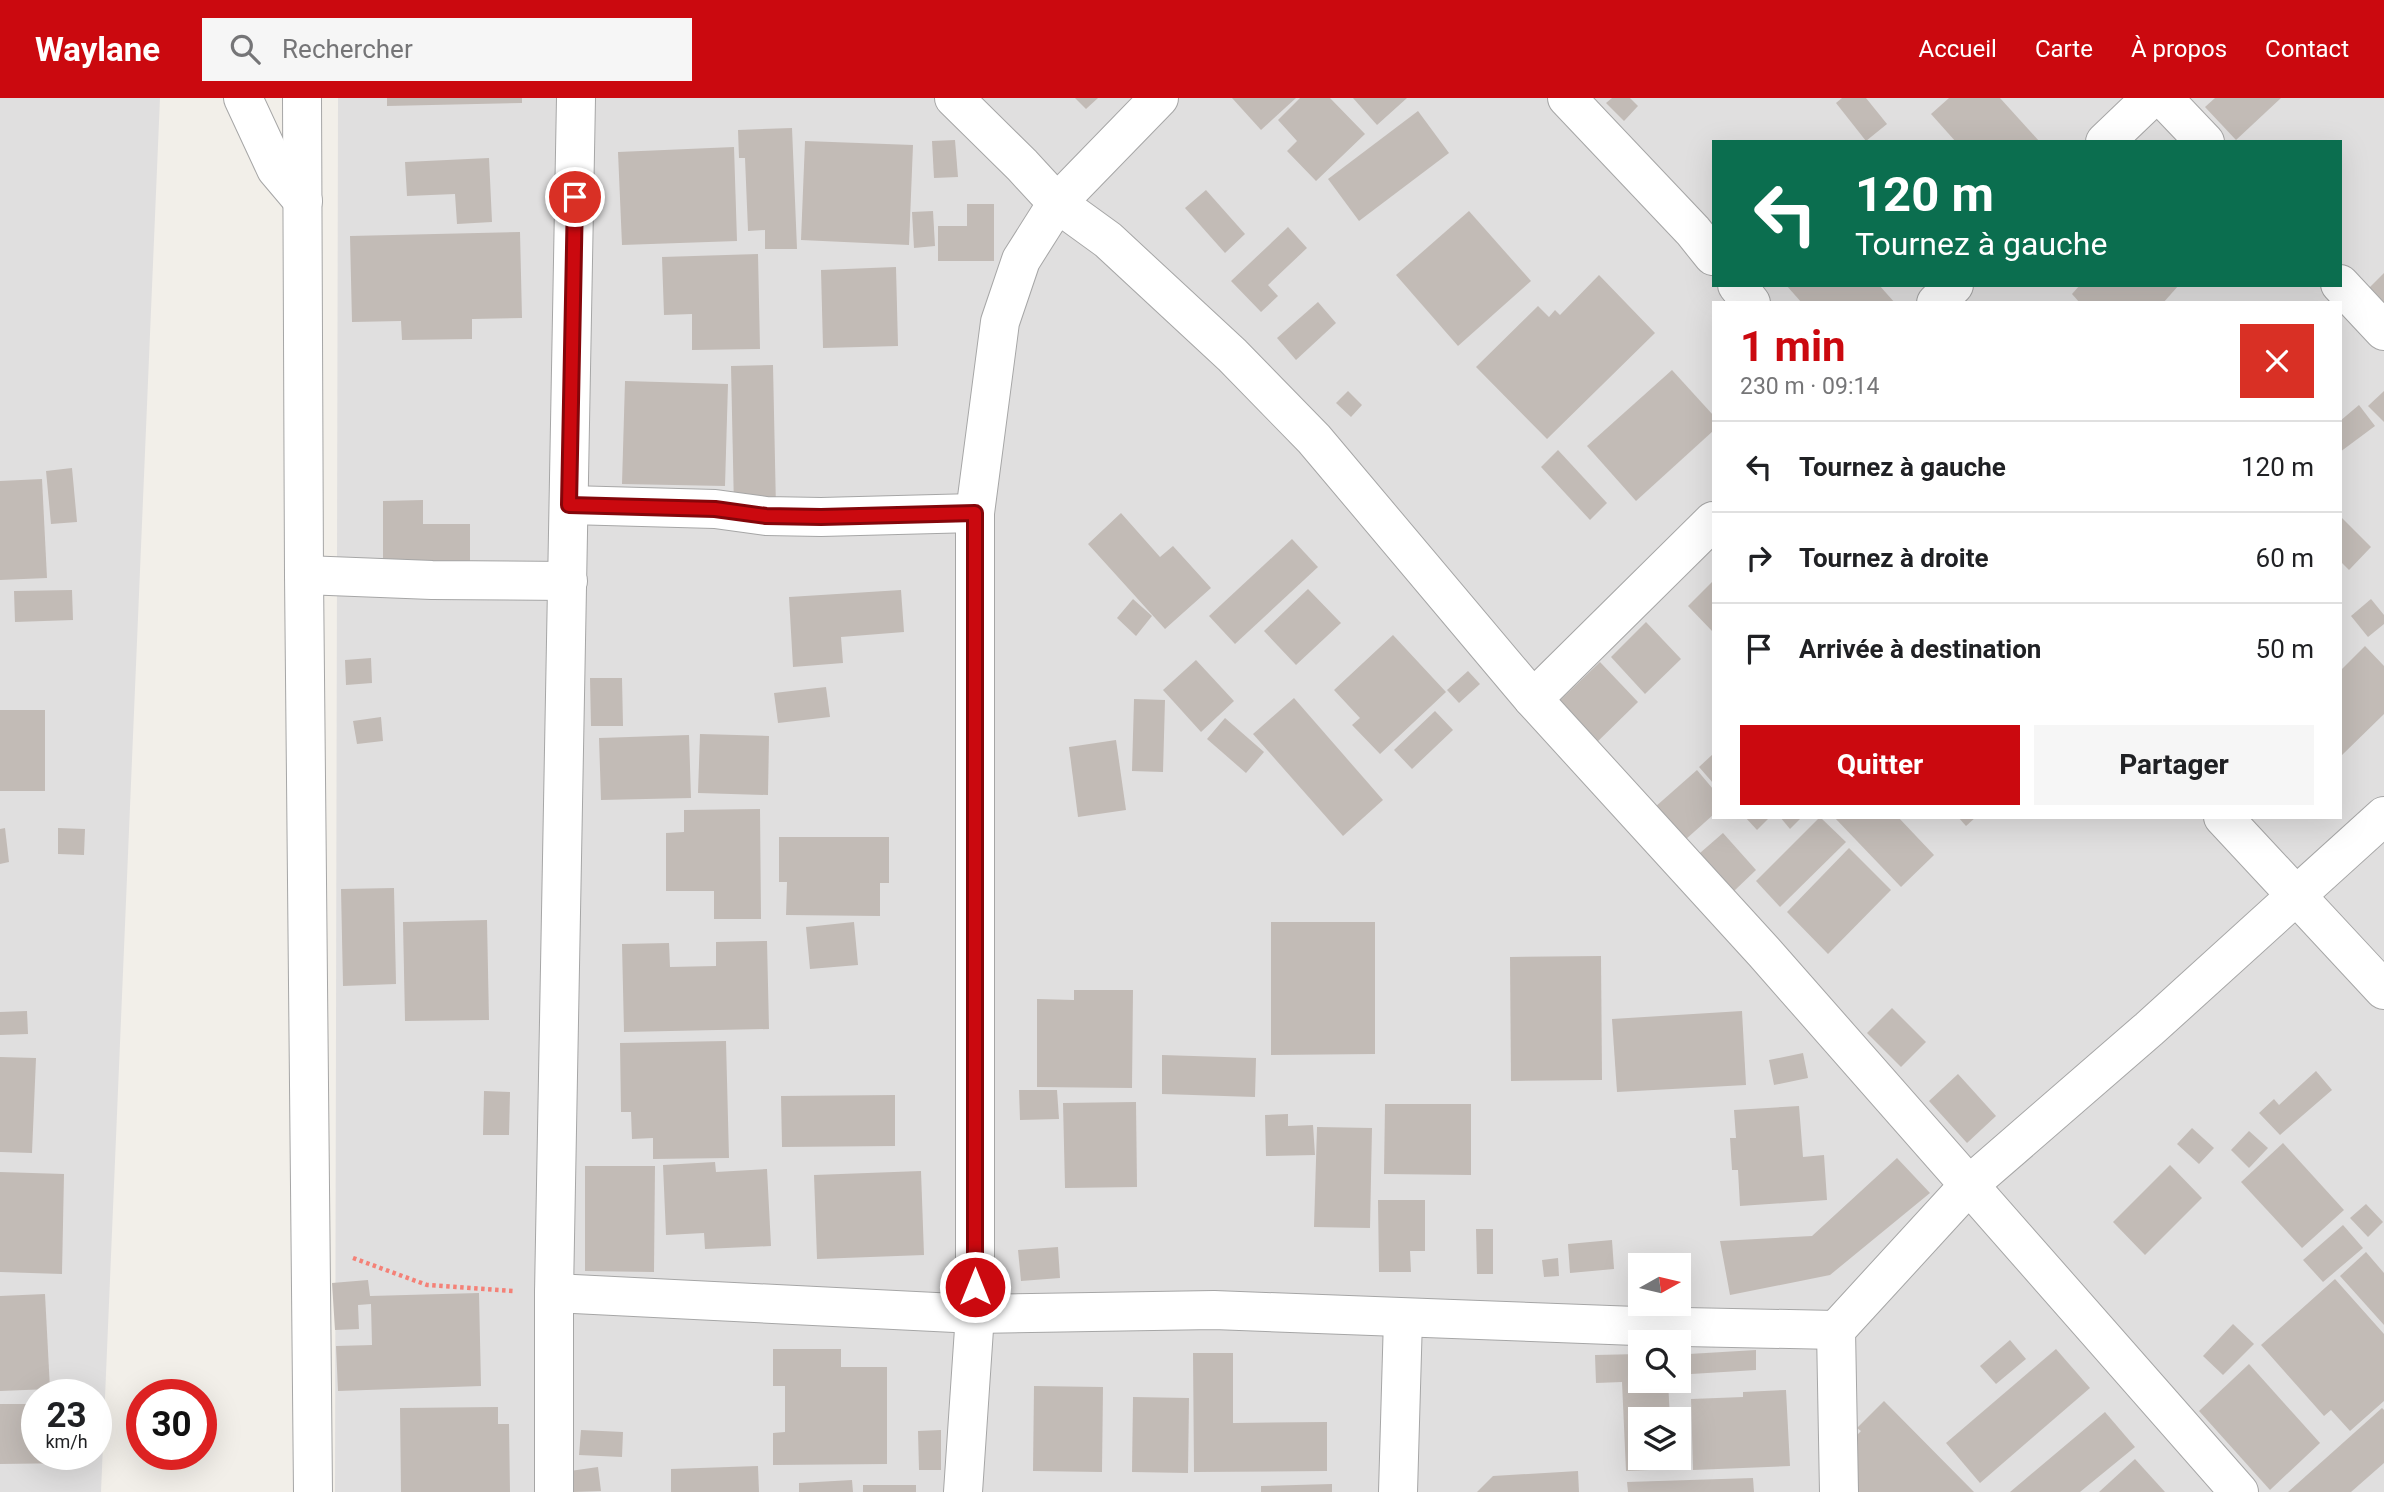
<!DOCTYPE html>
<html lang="fr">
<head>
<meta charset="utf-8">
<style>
	body { margin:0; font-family:Roboto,sans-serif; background:#f6f6f6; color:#202124; height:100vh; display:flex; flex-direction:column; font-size:26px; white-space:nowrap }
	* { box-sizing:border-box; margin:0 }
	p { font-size:23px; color:#757577 }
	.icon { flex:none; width:38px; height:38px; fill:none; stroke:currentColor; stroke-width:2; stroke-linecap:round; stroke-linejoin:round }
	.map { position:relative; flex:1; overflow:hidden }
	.side { position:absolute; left:1712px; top:203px; width:630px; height:518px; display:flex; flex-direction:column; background:#fff; border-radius:0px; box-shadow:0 7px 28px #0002 }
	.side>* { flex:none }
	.top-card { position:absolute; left:1712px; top:42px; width:630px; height:147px; border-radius:0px; box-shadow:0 7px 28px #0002; background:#0b6e4f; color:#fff; overflow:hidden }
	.needle { width:46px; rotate:82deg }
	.buttons { position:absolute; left:1628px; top:1155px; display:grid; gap:14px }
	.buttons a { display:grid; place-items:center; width:63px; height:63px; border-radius:0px; background:#fff; box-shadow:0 7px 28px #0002; font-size:35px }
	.speed { position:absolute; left:21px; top:1281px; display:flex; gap:14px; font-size:35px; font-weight:700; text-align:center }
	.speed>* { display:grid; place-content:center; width:91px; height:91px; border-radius:50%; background:#fff; box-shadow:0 7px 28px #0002; line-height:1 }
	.speed small { font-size:18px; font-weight:400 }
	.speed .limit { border:10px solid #d22; background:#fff; color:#111 }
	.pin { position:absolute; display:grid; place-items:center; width:60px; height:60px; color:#fff; margin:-30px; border:4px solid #fff; border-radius:50%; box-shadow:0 2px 7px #0007 }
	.me { position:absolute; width:77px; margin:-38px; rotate:0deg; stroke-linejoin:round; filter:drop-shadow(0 0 5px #0008) }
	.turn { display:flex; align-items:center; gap:24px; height:147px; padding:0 28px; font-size:32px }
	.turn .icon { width:91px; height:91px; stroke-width:2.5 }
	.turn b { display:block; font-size:49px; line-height:60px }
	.round { display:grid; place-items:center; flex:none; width:74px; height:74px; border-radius:0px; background:#f6f6f6 }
	.head { display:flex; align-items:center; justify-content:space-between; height:119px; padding:0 28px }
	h1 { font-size:42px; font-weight:700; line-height:52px; color:#cb090f }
	.action { display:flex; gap:14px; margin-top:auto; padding:14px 28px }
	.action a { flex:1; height:80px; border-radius:0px; background:#cb090f; color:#fff; font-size:28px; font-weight:700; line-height:80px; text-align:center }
	.action a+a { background:#f6f6f6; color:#202124 }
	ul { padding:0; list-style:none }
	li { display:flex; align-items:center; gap:21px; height:91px; padding:0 28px; border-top:2px solid #e0e0e0 }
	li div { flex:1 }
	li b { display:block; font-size:26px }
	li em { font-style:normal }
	header { display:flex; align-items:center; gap:42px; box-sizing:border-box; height:98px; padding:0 35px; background:#cb090f; color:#fff }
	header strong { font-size:33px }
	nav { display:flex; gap:38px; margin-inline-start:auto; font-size:24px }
	.search { width:490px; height:63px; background:#f6f6f6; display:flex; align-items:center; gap:18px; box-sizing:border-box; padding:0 24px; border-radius:0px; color:#757577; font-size:26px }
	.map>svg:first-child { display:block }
	.residential { fill:#e0dfdf; fill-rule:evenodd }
	.building { fill:#c2bbb6 }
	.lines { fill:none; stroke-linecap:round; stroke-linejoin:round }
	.minor-casing { stroke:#a6a6a6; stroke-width:40 }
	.path { stroke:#f48177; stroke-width:4.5; stroke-dasharray:3.5 3.5; stroke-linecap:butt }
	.minor { stroke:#fff; stroke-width:38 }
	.route-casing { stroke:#84060a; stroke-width:18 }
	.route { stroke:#cb090f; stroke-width:12 }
</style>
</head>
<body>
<header>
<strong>Waylane</strong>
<div class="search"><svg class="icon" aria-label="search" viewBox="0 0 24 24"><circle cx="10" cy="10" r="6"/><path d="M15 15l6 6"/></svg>Rechercher</div>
<nav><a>Accueil</a><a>Carte</a><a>À propos</a><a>Contact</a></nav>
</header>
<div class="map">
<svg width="2384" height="1394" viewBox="0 0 2384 1394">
	<rect width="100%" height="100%" fill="#f2efe9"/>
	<g class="residential">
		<path d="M 0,0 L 160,0 L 101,1394 L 0,1394 ZM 37,1297 L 96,1297 L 96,1356 L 37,1356 Z"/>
		<path d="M 338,0 L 2384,0 L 2384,1394 L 335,1394 ZM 1713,44 L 2340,44 L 2340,187 L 1713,187 ZM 1713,205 L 2340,205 L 2340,719 L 1713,719 ZM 1640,1167 L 1678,1167 L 1678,1206 L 1640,1206 ZM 1640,1244 L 1678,1244 L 1678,1283 L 1640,1283 ZM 1640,1321 L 1678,1321 L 1678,1360 L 1640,1360 Z"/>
	</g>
	<g class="building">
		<polygon points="387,0 522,0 522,5 387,8"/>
		<polygon points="1075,0 1098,0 1086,11"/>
		<polygon points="1232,0 1296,0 1261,32"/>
		<polygon points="1300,0 1330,0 1365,36 1316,83 1287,53 1297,43 1278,22"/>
		<polygon points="1353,0 1407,0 1377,27"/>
		<polygon points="1612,0 1630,0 1638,8 1624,23 1606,5"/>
		<polygon points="1842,0 1866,0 1887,26 1866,43 1836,5"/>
		<polygon points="1949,0 2000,0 2040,44 1956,44 1931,16"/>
		<polygon points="2215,0 2281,0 2236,42 2205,9"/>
		<polygon points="1418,13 1449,55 1359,123 1328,81"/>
		<polygon points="792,30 797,151 765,151 765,132 748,133 745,60 739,60 738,32"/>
		<polygon points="955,42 958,79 934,80 932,43"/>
		<polygon points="805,43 913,47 909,147 801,142"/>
		<polygon points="734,49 737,143 622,147 618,54"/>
		<polygon points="489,60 492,124 457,126 455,96 407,98 405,64"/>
		<polygon points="1206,92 1245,136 1225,155 1185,110"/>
		<polygon points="967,106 994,106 994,163 938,163 938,128 967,128"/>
		<polygon points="933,113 935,148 914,150 912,114"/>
		<polygon points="1469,113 1531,183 1458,248 1396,177"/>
		<polygon points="1288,129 1307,150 1268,187 1278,198 1261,214 1231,183"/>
		<polygon points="520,134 522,220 472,221 472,241 402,242 401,223 352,224 350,138"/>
		<polygon points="758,156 760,251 692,252 692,216 664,217 662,159"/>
		<polygon points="896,169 898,248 823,250 821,172"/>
		<polygon points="2384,175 2384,206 2369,190"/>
		<polygon points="1599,177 1655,235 1547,341 1476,269 1538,208 1549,219 1555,212 1560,217"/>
		<polygon points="1786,187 1879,187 1895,205 1802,205"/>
		<polygon points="2080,187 2179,187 2163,205 2080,205 2072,196"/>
		<polygon points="1318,204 1336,225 1296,262 1277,240"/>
		<polygon points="773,267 776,411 734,411 731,268"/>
		<polygon points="1672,272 1713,317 1713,333 1636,403 1587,348"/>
		<polygon points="625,283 728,286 725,388 622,386"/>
		<polygon points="1348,293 1362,307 1351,319 1336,305"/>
		<polygon points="2384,293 2384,324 2368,308"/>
		<polygon points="2359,307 2375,328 2340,354 2340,323"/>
		<polygon points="1558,352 1607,405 1590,422 1541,369"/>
		<polygon points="72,370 77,424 51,426 46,373"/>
		<polygon points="42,381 47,480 0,482 0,383"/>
		<polygon points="423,402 423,426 470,426 470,476 383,476 383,403"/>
		<polygon points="1121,415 1160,459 1173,448 1211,490 1165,531 1088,446"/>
		<polygon points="2340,418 2371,449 2349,472 2340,463"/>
		<polygon points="1292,441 1318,469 1235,546 1209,518"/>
		<polygon points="1713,483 1713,534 1688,508"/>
		<polygon points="1308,491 1341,525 1296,567 1264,533"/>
		<polygon points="72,492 73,522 15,524 14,493"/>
		<polygon points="901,492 904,534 841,539 843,565 793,569 789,499"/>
		<polygon points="1133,501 1152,518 1136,538 1117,520"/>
		<polygon points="2371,501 2384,517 2384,526 2368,539 2351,518"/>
		<polygon points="1646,524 1681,561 1645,596 1611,559"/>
		<polygon points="1393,537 1446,594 1380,656 1352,627 1360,620 1334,592"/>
		<polygon points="2365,548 2384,568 2384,616 2340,659 2340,573"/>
		<polygon points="371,560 372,585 346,587 345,562"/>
		<polygon points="1196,562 1234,603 1201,634 1163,592"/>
		<polygon points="1600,564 1638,604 1591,650 1552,610"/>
		<polygon points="1468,573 1480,586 1459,605 1447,592"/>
		<polygon points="590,580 622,580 623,628 591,628"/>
		<polygon points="826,589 830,619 778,625 774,595"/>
		<polygon points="1294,600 1383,702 1343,738 1253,636"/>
		<polygon points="1134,601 1165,602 1163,674 1132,673"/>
		<rect x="0" y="612" width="45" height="81"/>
		<polygon points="1435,613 1453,632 1412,671 1394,652"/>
		<polygon points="381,619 383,643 357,646 353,623"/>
		<polygon points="1225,620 1264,654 1246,675 1207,641"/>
		<polygon points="700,636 769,638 768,697 698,695"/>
		<polygon points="689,637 691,700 601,702 599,640"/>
		<polygon points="1116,642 1126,712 1078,719 1069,649"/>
		<polygon points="1713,656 1713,685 1699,669"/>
		<polygon points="1697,672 1713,691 1713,717 1676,750 1646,717"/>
		<polygon points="760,711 761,821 714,821 714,793 666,793 666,735 684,734 684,712"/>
		<polygon points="1745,719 1770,719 1757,732"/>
		<polygon points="1780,719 1802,719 1790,731"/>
		<polygon points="1820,719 1846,744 1780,809 1756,783"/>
		<polygon points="1834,719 1898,719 1934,757 1901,789"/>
		<polygon points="1958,719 1976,719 1966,728"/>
		<polygon points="5,730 9,764 0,766 0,731"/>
		<polygon points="58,730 85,731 84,757 58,756"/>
		<polygon points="1723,735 1756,772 1734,793 1700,755"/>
		<polygon points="779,739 889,739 889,785 880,785 880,818 786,817 787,784 779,784"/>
		<polygon points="1849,750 1891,792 1828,856 1787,814"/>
		<polygon points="394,790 396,886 343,888 341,791"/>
		<polygon points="487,822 489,922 405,923 403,824"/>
		<polygon points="854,824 858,867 810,871 806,829"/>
		<polygon points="1271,824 1375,824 1375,956 1271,957"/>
		<polygon points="767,843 769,931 624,934 622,846 669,845 670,869 716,868 716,844"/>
		<polygon points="1601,858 1602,982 1511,983 1510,859"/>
		<polygon points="1074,892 1133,892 1132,990 1037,989 1037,901 1074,902"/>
		<polygon points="1892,910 1926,944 1901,969 1867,935"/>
		<polygon points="27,913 28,936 0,937 0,914"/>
		<polygon points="1742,913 1746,987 1617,994 1612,921"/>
		<polygon points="726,943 729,1060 653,1061 653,1040 632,1041 631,1014 621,1014 620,945"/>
		<polygon points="1803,955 1808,980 1774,987 1769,962"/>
		<polygon points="1162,957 1256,960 1255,999 1162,996"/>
		<polygon points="0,959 36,960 32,1055 0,1054"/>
		<polygon points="2316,973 2332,992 2280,1037 2259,1015 2274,1001 2279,1007"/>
		<polygon points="1958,976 1996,1018 1967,1045 1929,1003"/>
		<polygon points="1019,992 1057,992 1059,1021 1020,1022"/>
		<polygon points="484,993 510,994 509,1037 483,1037"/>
		<polygon points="895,997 895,1048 782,1049 781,998"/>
		<polygon points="1136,1004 1137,1089 1065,1090 1063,1005"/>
		<polygon points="1385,1006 1471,1006 1471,1077 1384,1076"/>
		<polygon points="1799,1008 1803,1059 1824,1057 1827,1102 1740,1108 1738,1072 1732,1072 1730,1040 1736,1040 1734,1012"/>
		<polygon points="1288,1016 1288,1028 1313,1027 1315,1057 1266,1058 1265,1017"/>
		<polygon points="1317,1029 1372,1030 1370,1130 1314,1129"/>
		<polygon points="2192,1030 2214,1050 2199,1066 2177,1046"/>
		<polygon points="2249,1033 2268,1050 2249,1070 2231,1052"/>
		<polygon points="2283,1045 2344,1112 2302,1150 2241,1084"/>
		<polygon points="1897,1060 1930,1095 1830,1177 1730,1197 1720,1143 1812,1138"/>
		<polygon points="715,1064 716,1074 767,1071 771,1148 705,1151 704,1135 666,1137 663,1067"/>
		<polygon points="2170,1067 2202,1100 2145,1157 2113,1124"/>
		<polygon points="585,1068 655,1068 654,1174 585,1173"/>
		<polygon points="921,1073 924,1157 817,1161 814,1077"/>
		<polygon points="0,1074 64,1076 62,1176 0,1174"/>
		<polygon points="1378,1102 1425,1102 1425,1153 1410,1153 1411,1174 1379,1174"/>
		<polygon points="2366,1106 2383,1124 2368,1139 2350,1120"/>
		<polygon points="2343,1127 2363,1150 2323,1184 2303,1162"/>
		<polygon points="1476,1131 1493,1131 1493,1176 1477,1176"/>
		<polygon points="1612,1142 1614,1171 1570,1175 1568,1146"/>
		<polygon points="1058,1149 1060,1180 1021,1183 1018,1152"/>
		<polygon points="2366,1154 2384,1175 2384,1227 2340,1178"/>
		<polygon points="1558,1160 1559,1178 1544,1179 1542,1162"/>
		<polygon points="2335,1181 2384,1236 2384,1303 2350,1333 2331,1312 2324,1318 2261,1247"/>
		<polygon points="368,1182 370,1198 479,1195 481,1288 338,1293 336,1248 372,1247 371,1206 358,1207 359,1231 335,1232 332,1185"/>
		<polygon points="45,1196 50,1291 0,1293 0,1198"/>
		<polygon points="2233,1226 2254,1246 2223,1277 2203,1258"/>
		<polygon points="2010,1242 2026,1261 1996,1286 1980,1268"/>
		<polygon points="773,1251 841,1251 841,1269 887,1269 887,1366 773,1367 773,1335 785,1334 785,1288 773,1288"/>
		<polygon points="2056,1251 2090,1290 1980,1385 1946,1345"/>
		<polygon points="1756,1252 1756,1272 1691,1276 1689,1256"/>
		<polygon points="1193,1255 1233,1255 1233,1325 1327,1324 1327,1373 1194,1374"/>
		<polygon points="1640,1256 1640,1283 1668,1283 1670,1321 1640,1321 1640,1360 1671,1360 1672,1371 1626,1373 1622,1284 1596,1285 1595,1257"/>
		<polygon points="2249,1266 2320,1345 2270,1392 2199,1313"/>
		<polygon points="1034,1288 1103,1289 1102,1374 1033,1373"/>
		<polygon points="1786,1292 1790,1368 1693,1372 1691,1301 1743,1299 1743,1294"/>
		<polygon points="1133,1299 1189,1300 1188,1375 1132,1374"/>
		<polygon points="1884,1303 1974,1394 1855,1394 1848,1346 1861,1333 1857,1330"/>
		<polygon points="0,1306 37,1306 37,1356 76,1356 76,1365 0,1366"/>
		<polygon points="498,1309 498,1326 509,1326 510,1394 401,1394 400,1310"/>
		<polygon points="2382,1310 2384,1312 2384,1365 2351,1394 2288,1394"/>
		<polygon points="2105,1314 2135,1349 2080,1394 2010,1394"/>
		<polygon points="581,1332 623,1334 622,1359 579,1357"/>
		<polygon points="941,1332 941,1372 919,1372 918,1333"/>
		<polygon points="2135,1361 2165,1394 2099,1394"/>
		<polygon points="758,1368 759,1394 671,1394 671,1371"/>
		<polygon points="598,1369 601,1393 573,1394 570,1373"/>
		<polygon points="1578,1373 1579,1394 1477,1394 1493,1378"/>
		<polygon points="1753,1380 1754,1394 1628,1394 1627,1384"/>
		<polygon points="852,1382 853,1394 799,1394 799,1385"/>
		<polygon points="1332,1386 1332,1394 1261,1394 1261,1388"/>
		<rect x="863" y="1387" width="53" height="7"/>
	</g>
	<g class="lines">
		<g class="minor-casing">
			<g id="minor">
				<polyline points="243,0 276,71 303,103"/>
				<polyline points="302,0 304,477 313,1394"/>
				<polyline points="954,0 1022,67 1057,105 1108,142 1232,257 1314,341 1533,601 1764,854 2239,1394"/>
				<polyline points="1567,0 1693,133 1713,158"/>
				<polyline points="2163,0 2205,44"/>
				<polyline points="2105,44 2151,0"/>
				<polyline points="2340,186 2384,233"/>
				<polyline points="1737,187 1751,205"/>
				<polyline points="1936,205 1954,187"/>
				<polyline points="569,407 715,411 766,418 821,419 975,415"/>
				<polyline points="304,477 432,482 568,483"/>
				<polyline points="1533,601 1713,423"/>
				<polyline points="2223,719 2384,892"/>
				<polyline points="554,1195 975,1216 1214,1212 1636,1228 1836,1232"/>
				<polyline points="554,1394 554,1195 576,0"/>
				<polyline points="963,1394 975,1216 975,415 1000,224 1021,162 1057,105 1159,0"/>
				<polyline points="1398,1394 1403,1220"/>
				<polyline points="1839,1394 1836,1232 1969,1087 2149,931 2384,718"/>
			</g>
		</g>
		<polyline class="path" points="353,1160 427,1187 514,1193"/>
		<use href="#minor" class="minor"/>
	</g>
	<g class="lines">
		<g class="route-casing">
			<polyline id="route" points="575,99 569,407 715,411 766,418 821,419 975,415 975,1189"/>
		</g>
		<use href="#route" class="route"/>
	</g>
</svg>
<div class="buttons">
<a><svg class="needle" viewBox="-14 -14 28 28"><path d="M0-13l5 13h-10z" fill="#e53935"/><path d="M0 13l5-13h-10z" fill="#757577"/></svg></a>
<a><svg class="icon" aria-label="search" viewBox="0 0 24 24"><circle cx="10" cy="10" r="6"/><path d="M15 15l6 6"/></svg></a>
<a><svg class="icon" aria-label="layers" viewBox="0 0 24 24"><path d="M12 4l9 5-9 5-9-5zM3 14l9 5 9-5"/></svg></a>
</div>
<div class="speed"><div>23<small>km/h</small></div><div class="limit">30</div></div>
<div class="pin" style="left:575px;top:99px;background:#d93025"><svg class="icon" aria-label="arrive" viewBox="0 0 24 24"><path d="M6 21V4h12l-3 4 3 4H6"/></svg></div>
<svg class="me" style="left:975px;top:1189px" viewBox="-20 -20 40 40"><circle r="17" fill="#cb090f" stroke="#fff" stroke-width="3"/><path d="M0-11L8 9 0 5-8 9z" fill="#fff"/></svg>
<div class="top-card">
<div class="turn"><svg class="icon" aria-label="left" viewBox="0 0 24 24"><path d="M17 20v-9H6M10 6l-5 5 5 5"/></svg><div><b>120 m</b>Tournez à gauche</div></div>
</div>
<section class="side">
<div class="head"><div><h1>1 min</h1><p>230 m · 09:14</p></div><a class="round" style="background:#d93025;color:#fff"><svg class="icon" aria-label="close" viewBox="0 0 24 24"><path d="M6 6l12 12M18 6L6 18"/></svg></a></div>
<ul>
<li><svg class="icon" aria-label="left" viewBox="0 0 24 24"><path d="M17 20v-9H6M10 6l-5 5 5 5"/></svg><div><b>Tournez à gauche</b></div><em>120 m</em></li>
<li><svg class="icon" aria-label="right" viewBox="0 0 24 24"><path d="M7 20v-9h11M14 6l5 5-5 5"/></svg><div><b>Tournez à droite</b></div><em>60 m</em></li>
<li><svg class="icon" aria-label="arrive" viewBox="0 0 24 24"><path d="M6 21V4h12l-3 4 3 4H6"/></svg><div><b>Arrivée à destination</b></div><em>50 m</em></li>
</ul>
<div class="action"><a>Quitter</a><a>Partager</a></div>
</section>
</div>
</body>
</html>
